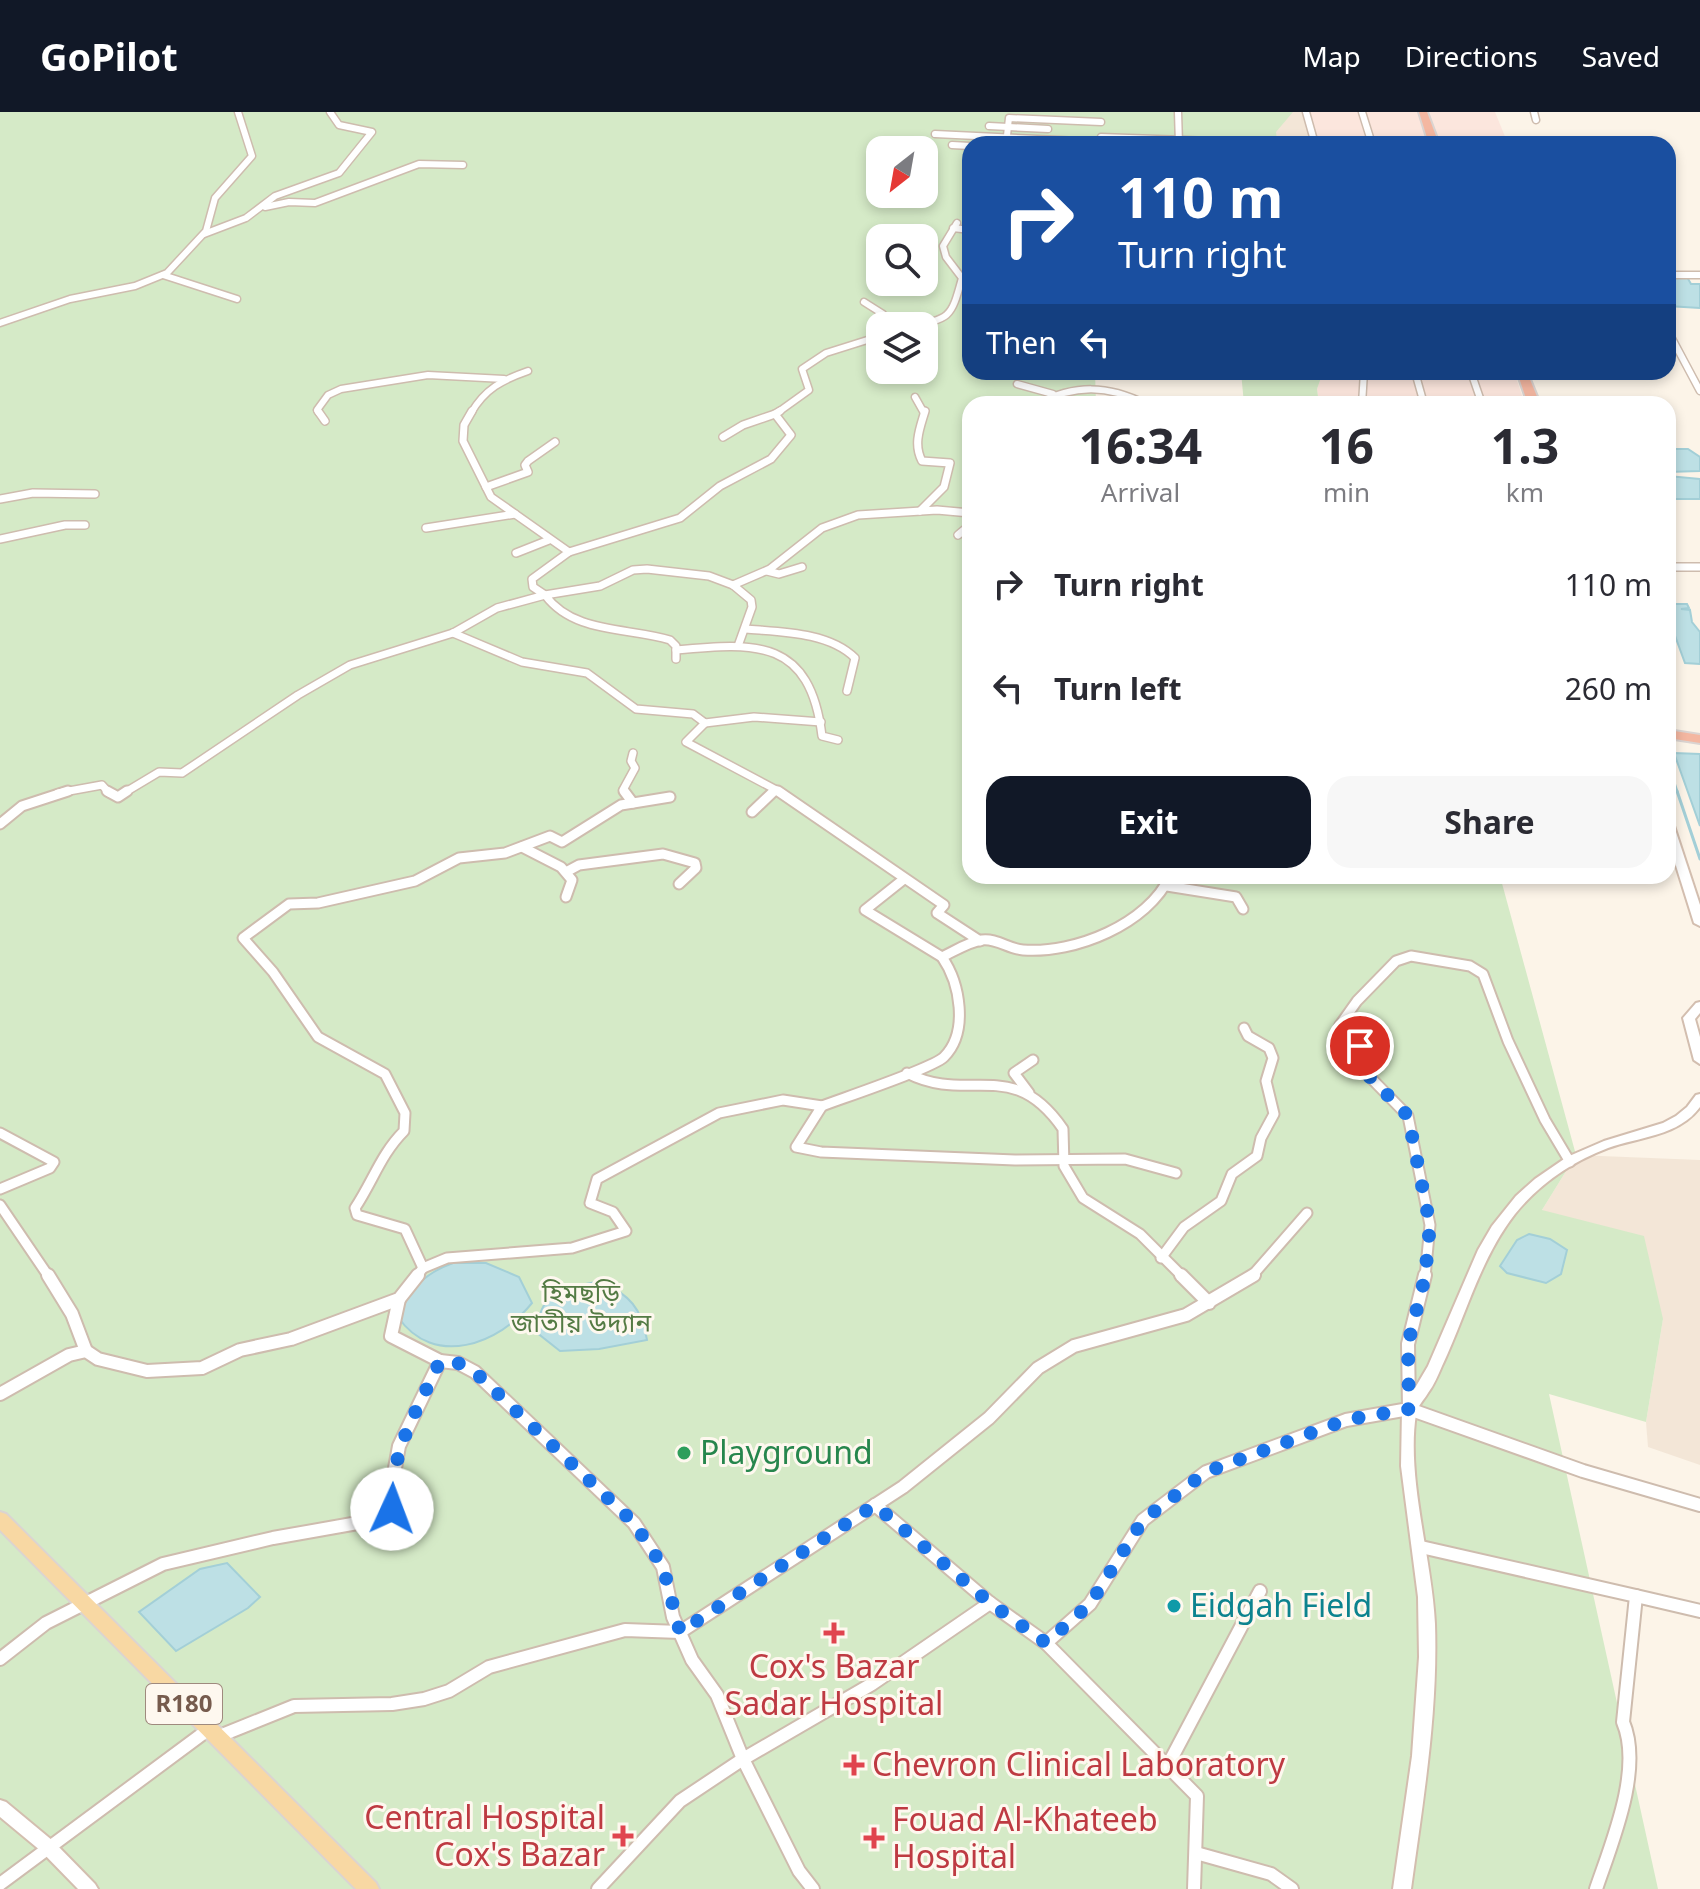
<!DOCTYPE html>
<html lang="en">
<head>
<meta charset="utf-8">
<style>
	body { margin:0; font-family:"Noto Sans","Noto Sans Bengali",sans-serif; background:#f7f7f7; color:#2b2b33; height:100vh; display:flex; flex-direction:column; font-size:30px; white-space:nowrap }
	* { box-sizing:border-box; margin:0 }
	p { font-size:26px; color:#7c7c81 }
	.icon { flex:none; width:44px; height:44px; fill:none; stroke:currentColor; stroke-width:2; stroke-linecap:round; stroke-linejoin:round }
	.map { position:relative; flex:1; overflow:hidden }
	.sheet { position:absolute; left:962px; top:284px; width:714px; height:488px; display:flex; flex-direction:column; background:#fff; border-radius:24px; box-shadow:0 4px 12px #0003 }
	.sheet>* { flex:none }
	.banner { position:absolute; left:962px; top:24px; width:714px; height:244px; border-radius:24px; box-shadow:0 4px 12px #0003; background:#1a4fa0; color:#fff; overflow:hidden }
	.needle { width:52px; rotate:211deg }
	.controls { position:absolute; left:866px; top:24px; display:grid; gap:16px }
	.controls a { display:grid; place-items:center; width:72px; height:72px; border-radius:16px; background:#fff; box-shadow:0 4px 12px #0003; font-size:40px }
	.pin { position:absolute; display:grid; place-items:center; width:68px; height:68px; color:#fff; margin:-34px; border:4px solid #fff; border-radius:50%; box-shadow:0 2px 8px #0007 }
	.me { position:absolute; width:88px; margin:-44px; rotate:2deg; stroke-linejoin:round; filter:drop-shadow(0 0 6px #0008) }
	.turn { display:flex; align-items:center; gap:28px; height:168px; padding:0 24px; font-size:36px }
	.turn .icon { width:104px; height:104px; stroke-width:2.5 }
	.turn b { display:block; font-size:56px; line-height:68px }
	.then { display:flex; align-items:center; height:76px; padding:0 24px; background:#0003; gap:16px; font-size:30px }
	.eta { display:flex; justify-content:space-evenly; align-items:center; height:136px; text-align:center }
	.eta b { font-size:48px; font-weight:700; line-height:56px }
	.primary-button { display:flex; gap:16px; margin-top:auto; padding:16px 24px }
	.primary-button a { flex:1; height:92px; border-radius:24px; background:#111827; color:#fff; font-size:32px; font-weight:700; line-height:92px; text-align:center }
	.primary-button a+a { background:#f7f7f7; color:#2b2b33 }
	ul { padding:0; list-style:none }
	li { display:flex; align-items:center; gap:24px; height:104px; padding:0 24px }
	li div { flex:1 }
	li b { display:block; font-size:30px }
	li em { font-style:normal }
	header { display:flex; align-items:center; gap:48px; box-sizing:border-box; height:112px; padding:0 40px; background:#111827; color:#fff }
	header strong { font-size:38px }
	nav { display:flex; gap:44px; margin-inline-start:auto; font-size:28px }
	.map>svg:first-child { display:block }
	.residential { fill:#f3e6d7 }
	.commercial { fill:#fce6dd }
	.green { fill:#d5eac7; fill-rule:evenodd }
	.water { fill:#bde0e5; stroke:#a3cfd7; stroke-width:2 }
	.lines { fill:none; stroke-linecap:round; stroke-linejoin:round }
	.stream-far1 { stroke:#a3cfd7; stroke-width:2 }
	.stream { stroke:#a3cfd7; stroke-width:3 }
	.street-far3-casing { stroke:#cebcae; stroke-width:9 }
	.street-far2-casing { stroke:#cebcae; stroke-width:10 }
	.street-far1-casing { stroke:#cebcae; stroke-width:13 }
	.street-casing { stroke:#cebcae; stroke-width:16 }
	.secondary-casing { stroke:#d3beaf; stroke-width:4 }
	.primary-casing { stroke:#dbd4d1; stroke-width:4 }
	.highway-casing { stroke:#dbd4d1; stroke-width:4 }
	.street-far3 { stroke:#fff; stroke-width:6 }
	.street-far2 { stroke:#fff; stroke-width:7 }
	.street-far1 { stroke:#fff; stroke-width:9 }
	.street { stroke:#fff; stroke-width:12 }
	.secondary { fill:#fff; fill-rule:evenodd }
	.primary { fill:#f8d8a3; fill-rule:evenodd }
	.highway { fill:#f4b7a1; fill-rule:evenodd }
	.route { stroke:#1a73e8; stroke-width:14; stroke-dasharray:0 25.2 }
	.leisure-dot { fill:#2e9e5b; stroke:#fef8ef; stroke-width:3 }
	.culture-dot { fill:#0f9aa8; stroke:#fef8ef; stroke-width:3 }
	.health-dot { fill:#e0444e; stroke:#fef8ef; stroke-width:3 }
	.labels { text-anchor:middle; stroke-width:6; stroke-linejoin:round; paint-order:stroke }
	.shield { fill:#fef8ef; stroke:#9f8a7e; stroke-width:2 }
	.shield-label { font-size:24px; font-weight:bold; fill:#765b4d }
	.park-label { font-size:26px; fill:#547b44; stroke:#fef8ef }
	.near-leisure-label { font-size:32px; fill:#27864d; stroke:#fef8ef; text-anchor:start }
	.near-culture-label { font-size:32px; fill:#0d838f; stroke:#fef8ef; text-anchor:start }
	.near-health-label { font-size:32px; fill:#be3a42; stroke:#fef8ef; text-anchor:start }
</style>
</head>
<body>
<header>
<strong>GoPilot</strong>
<nav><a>Map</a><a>Directions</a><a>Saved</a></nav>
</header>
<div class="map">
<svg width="1700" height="1777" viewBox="0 0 1700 1777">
	<rect width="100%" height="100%" fill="#fcf4e8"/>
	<g class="residential">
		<polygon points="1272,0 1305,0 1313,32 1278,32"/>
		<polygon points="1576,1043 1700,1048 1700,1353 1648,1335 1646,1310 1663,1207 1542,1098"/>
	</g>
	<g class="commercial">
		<polygon points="1305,0 1495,0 1508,32 1313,32"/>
		<polygon points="1323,260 1514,260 1525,292 1319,292 1317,277"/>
	</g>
	<g class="green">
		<path d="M 0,0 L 1293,0 L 1276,20 L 1278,32 L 970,32 L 970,260 L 1095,260 L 1096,292 L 970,292 L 970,764 L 1500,764 L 1576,1043 L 1542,1098 L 1644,1124 L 1663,1207 L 1646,1310 L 1549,1282 L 1658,1777 L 0,1777 ZM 880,38 L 924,38 L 924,82 L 880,82 ZM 880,126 L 924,126 L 924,170 L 880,170 ZM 880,214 L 924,214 L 924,258 L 880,258 Z"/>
		<polygon points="1241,260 1323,260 1317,277 1319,292 1244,292"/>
	</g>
	<g class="water">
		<polygon points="1668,164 1687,165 1691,172 1700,172 1700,196 1668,194"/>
		<polygon points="1668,337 1688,337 1700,345 1700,359 1668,360"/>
		<polygon points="1668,364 1700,367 1700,387 1672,387 1668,382"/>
		<polygon points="1668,492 1687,492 1689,496 1681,497 1690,498 1692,510 1700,520 1700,552 1685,551 1670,510"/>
		<polygon points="1674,641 1700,642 1700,714"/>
		<polygon points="1529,1122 1550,1127 1567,1138 1561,1162 1546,1171 1507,1161 1500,1154 1517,1128"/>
		<path d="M 453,1151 L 486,1151 L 519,1165 L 532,1191 C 499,1232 434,1257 398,1205 C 409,1177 425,1161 453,1151 Z"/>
		<path d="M 601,1169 C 629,1183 642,1196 647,1228 L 599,1237 L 560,1239 L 536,1220 C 542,1175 562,1177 601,1169 Z"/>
		<polygon points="227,1451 260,1485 248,1496 176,1539 139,1500 200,1457"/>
	</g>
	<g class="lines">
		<polyline class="stream-far1" points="1668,651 1678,681"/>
		<polyline class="stream" points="1677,679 1700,747"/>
		<g class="street-far3-casing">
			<g id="street-far3">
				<polyline points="1178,0 1179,32"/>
				<polyline points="1306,0 1315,32"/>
				<polyline points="1362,0 1372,32"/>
				<polyline points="1534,0 1536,8"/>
				<polyline points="989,14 1048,17"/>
				<polyline points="935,22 1101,30"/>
				<polyline points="1101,25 1240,30"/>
				<polyline points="1006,32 1009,6 1101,10"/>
				<polyline points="952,33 970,34"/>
				<polyline points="265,95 289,90 315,91 419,52 463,53"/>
				<polyline points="953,116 970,118"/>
				<polyline points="204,122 246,106 275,84 339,61 372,20 339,13 330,0"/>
				<polyline points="163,163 237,187"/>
				<polyline points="1668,163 1700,163"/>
				<polyline points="864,190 883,202 876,207 891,214"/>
				<polyline points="0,211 70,187 135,174 167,161 206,119 215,86 252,44 238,0"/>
				<path d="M 908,214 C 950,207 951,207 962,166 L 946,145 L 943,134 L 957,111"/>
				<polyline points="1668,219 1700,279"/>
				<polyline points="1415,260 1424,292"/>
				<polyline points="1471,260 1482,292"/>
				<polyline points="1017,272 1053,282"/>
				<polyline points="915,285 924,301"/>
				<path d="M 1037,292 C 1075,272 1108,273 1146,292"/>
				<polyline points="1362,292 1364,260"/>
				<polyline points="319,301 317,298 328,283 341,277 428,263 504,267"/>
				<path d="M 471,301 C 485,277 502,268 528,259"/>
				<polyline points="777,301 809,278 802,257 826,241 880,224"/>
			</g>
		</g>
		<g class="street-far2-casing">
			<g id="street-far2">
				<polyline points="318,299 325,309"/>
				<polyline points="723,325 743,313 775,302"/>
				<polyline points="486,375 528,360 525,353 528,349 555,330"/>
				<polyline points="0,387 33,381 95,382"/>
				<path d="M 920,399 L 944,375 L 950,351 L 922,349 C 913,332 920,316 925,299"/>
				<polyline points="426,416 515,402"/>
				<polyline points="958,423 970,413"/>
				<polyline points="0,427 65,413 85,413"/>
				<polyline points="569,440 680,406 720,374 771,347 791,323 775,302 780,299"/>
				<polyline points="516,441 549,428"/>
				<polyline points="1668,455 1700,455"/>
				<polyline points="767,459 779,462 802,455"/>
				<polyline points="733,473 770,457 822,416 858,403 937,398 970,401"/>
				<path d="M 746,517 C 781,520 829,520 855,546 L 847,579"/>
				<polyline points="453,521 522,550 587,561 636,597 693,602 705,611 754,605 821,610"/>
				<path d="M 676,538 C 757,530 810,527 822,624 L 838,628"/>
				<path d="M 676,547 L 676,534 L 670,528 C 627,515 574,522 545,483 L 600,474 L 633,458 L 647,457 L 709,464 L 733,473 L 751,488 L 752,495 L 738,534"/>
				<polyline points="705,611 686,630 782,681"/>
				<polyline points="58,681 102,673 109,681"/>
				<polyline points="124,681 159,660 182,661 298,583 350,553 453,521 497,496 545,483 533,475 532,467 569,440 491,385 463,329 464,313 472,299"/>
				<polyline points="626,681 623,678 635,656 631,649 633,641"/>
				<polyline points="772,681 776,678"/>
			</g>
		</g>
		<g class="street-far1-casing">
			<g id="street-far1">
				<polyline points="107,679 118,685 127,679"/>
				<polyline points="624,679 633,691"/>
				<polyline points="778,679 944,793 937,801 980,829"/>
				<polyline points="752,700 774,679"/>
				<polyline points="0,712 22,694 68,679"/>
				<polyline points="522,735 561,755 572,768 566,785"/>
				<polyline points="566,760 579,753 663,742 695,751 696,756 679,772"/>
				<polyline points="904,767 865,798 942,845"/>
				<polyline points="1167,774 1236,785 1243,797"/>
				<path d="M 907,961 C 969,993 1012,943 1063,1017 L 1064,1054 L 1083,1086 L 1140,1122 L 1183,1165"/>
				<polyline points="1029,981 1014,961 1033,948"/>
				<path d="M 822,994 C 843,986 933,956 944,945 C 969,920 960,871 942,845 C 955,839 968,830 982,828 C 996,826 1009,837 1023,838 C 1075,842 1148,812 1170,764"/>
				<polyline points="0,1021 54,1050 50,1056 0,1077"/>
				<polyline points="0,1093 49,1165"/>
				<polyline points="1161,1146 1184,1115 1221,1089 1232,1062 1257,1044 1261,1026 1274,1002 1266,969 1273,946 1269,936 1248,924 1244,916"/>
				<polyline points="423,1156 447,1146 572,1136 626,1119 613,1100 590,1091 597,1067 719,1001 783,988 822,994 796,1035 821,1040 1015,1048 1125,1047 1176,1061"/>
				<path d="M 416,1165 L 423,1156 L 405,1117 L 357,1103 L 355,1096 C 373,1069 381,1042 404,1019 L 405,1001 L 385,962 L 318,925 L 273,860 L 243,826 L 289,792 L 318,791 L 415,769 L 459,746 L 505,741 L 550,724 L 562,730 L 621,693 L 670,685"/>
				<polyline points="1251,1165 1307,1101"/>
				<polyline points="1425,1165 1430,1113 1408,1004 1367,962 1360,934 1340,913 1357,889 1396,849 1411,844 1470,854 1483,862 1508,929 1545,1008 1570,1050"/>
			</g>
		</g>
		<g class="street-casing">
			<g id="street">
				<polyline points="48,1163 72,1202 86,1239"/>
				<polyline points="1181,1163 1209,1191"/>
				<polyline points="399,1187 391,1224 440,1249 458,1251 475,1260 634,1411 663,1455 673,1505 692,1548 717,1583 743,1647 799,1759 813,1777"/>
				<polyline points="0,1282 69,1243 86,1239 98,1247 147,1259 202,1256 240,1238 291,1227 399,1187 418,1163"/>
				<polyline points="1409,1296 1408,1232 1425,1163"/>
				<polyline points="1409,1297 1583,1359 1700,1393"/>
				<polyline points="875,1393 990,1491 1046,1531 1197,1684 1194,1777"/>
				<path d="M 1421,1435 L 1636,1484 L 1623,1610 C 1643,1657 1612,1730 1596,1777"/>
				<polyline points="1636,1484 1700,1499"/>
				<polyline points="1046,1531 1090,1492 1143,1408 1206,1360 1346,1308 1409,1297"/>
				<polyline points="0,1547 46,1511 163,1452 273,1426 386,1406 399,1334 440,1249"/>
				<polyline points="217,1625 294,1594 392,1592 424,1587 449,1579 489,1555 625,1518 680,1520 903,1375 989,1306 1038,1256 1074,1234 1186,1203 1254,1163"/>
				<polyline points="1168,1653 1260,1479"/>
				<polyline points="1196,1741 1271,1762 1292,1777"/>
				<polyline points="0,1772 209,1617"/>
				<polyline points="598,1777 680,1689 743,1647 872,1572 990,1491"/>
			</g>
		</g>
		<g class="secondary-casing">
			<g id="secondary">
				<polygon points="1668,708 1673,711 1700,793 1700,814 1694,811 1668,728"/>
				<polygon points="1700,890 1700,901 1695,907 1700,925 1700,952 1694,948 1683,906 1696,891"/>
				<path d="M 1700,982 L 1700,995 C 1679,1024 1639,1025 1608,1036 C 1573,1049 1539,1072 1515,1102 C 1480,1147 1466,1203 1442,1254 C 1438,1263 1434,1273 1428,1281 C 1424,1288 1418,1293 1416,1302 C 1406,1366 1432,1446 1435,1512 C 1438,1601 1423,1689 1411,1777 L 1393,1777 L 1412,1644 L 1419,1545 L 1418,1485 L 1401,1354 L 1402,1298 L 1428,1254 L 1478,1138 L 1492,1114 L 1516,1084 L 1535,1067 L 1567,1045 L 1604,1029 L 1663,1011 L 1676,1004 L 1687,995 L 1696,983 Z"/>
				<polygon points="0,1688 6,1690 53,1729 95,1772 98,1777 78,1777 41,1739 0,1705"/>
			</g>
		</g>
		<g class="primary-casing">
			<polygon id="primary" points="0,1400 6,1402 376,1771 379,1777 356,1777 0,1418"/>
		</g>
		<g class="highway-casing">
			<g id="highway">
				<polygon points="1419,0 1427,0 1439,32 1429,32"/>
				<polygon points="1517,260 1527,260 1540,292 1528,292"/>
				<polygon points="1668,618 1700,623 1700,631 1668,626"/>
			</g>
		</g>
		<use href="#street-far3" class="street-far3"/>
		<use href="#street-far2" class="street-far2"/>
		<use href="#street-far1" class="street-far1"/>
		<use href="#street" class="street"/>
		<use href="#secondary" class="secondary"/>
		<use href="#primary" class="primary"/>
		<use href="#highway" class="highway"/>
	</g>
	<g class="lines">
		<path class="route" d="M 392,1397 C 390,1339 416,1301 440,1249 L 458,1251 L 475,1260 L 634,1411 L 663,1455 L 680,1520 L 875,1393 L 990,1491 L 1046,1531 L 1090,1492 L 1143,1408 L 1206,1360 L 1346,1308 L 1409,1297 L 1408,1232 L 1425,1165 L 1430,1113 L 1408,1004 L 1367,962 L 1360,934"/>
	</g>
	<circle class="leisure-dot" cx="684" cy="1341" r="8"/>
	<circle class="culture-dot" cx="1174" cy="1494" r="8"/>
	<g class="health-dot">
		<path d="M830 1509h8v8h8v8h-8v8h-8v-8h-8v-8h8z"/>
		<path d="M850 1641h8v8h8v8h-8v8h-8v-8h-8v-8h8z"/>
		<path d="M619 1712h8v8h8v8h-8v8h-8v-8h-8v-8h8z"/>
		<path d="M870 1714h8v8h8v8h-8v8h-8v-8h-8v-8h8z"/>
	</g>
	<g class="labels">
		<rect class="shield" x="146" y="1572" width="76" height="40" rx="6"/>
		<g class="shield-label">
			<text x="184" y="1600">R180</text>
		</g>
		<g class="park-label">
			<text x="581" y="1190">হিমছড়ি<tspan x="581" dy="30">জাতীয় উদ্যান</tspan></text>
		</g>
		<g class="near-leisure-label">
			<text x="700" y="1352">Playground</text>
		</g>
		<g class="near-culture-label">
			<text x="1190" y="1505">Eidgah Field</text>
		</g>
		<g class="near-health-label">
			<text x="834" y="1566" text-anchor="middle">Cox's Bazar<tspan x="834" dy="37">Sadar Hospital</tspan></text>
			<text x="872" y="1664">Chevron Clinical Laboratory</text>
			<text x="605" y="1717" text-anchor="end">Central Hospital<tspan x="605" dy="37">Cox's Bazar</tspan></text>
			<text x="892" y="1719">Fouad Al-Khateeb<tspan x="892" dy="37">Hospital</tspan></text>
		</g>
	</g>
</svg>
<div class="controls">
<a><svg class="needle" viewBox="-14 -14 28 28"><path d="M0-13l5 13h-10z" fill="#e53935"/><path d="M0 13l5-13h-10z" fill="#7c7c81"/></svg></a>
<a><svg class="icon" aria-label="search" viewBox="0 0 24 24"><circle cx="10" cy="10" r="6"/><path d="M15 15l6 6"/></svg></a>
<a><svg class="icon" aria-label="layers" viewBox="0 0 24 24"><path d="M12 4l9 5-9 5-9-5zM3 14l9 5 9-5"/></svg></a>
</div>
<div class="pin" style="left:1360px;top:934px;background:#d93025"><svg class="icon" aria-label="arrive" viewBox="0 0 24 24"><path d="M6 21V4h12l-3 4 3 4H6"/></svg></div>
<svg class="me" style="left:392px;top:1397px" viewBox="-20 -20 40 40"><circle r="19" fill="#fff"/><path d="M0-13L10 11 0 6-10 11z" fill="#1a73e8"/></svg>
<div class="banner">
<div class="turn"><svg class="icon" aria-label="right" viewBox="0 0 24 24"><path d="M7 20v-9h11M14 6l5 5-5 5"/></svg><div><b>110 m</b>Turn right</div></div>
<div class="then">Then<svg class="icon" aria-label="left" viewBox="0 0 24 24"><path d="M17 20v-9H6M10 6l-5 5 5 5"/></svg></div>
</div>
<section class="sheet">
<div class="eta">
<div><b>16:34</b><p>Arrival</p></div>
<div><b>16</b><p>min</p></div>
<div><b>1.3</b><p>km</p></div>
</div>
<ul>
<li><svg class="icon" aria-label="right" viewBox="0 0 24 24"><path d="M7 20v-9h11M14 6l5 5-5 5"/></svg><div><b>Turn right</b></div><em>110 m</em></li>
<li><svg class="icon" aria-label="left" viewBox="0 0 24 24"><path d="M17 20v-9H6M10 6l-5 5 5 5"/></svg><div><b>Turn left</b></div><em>260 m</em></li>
</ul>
<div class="primary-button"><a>Exit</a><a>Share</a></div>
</section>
</div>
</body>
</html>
